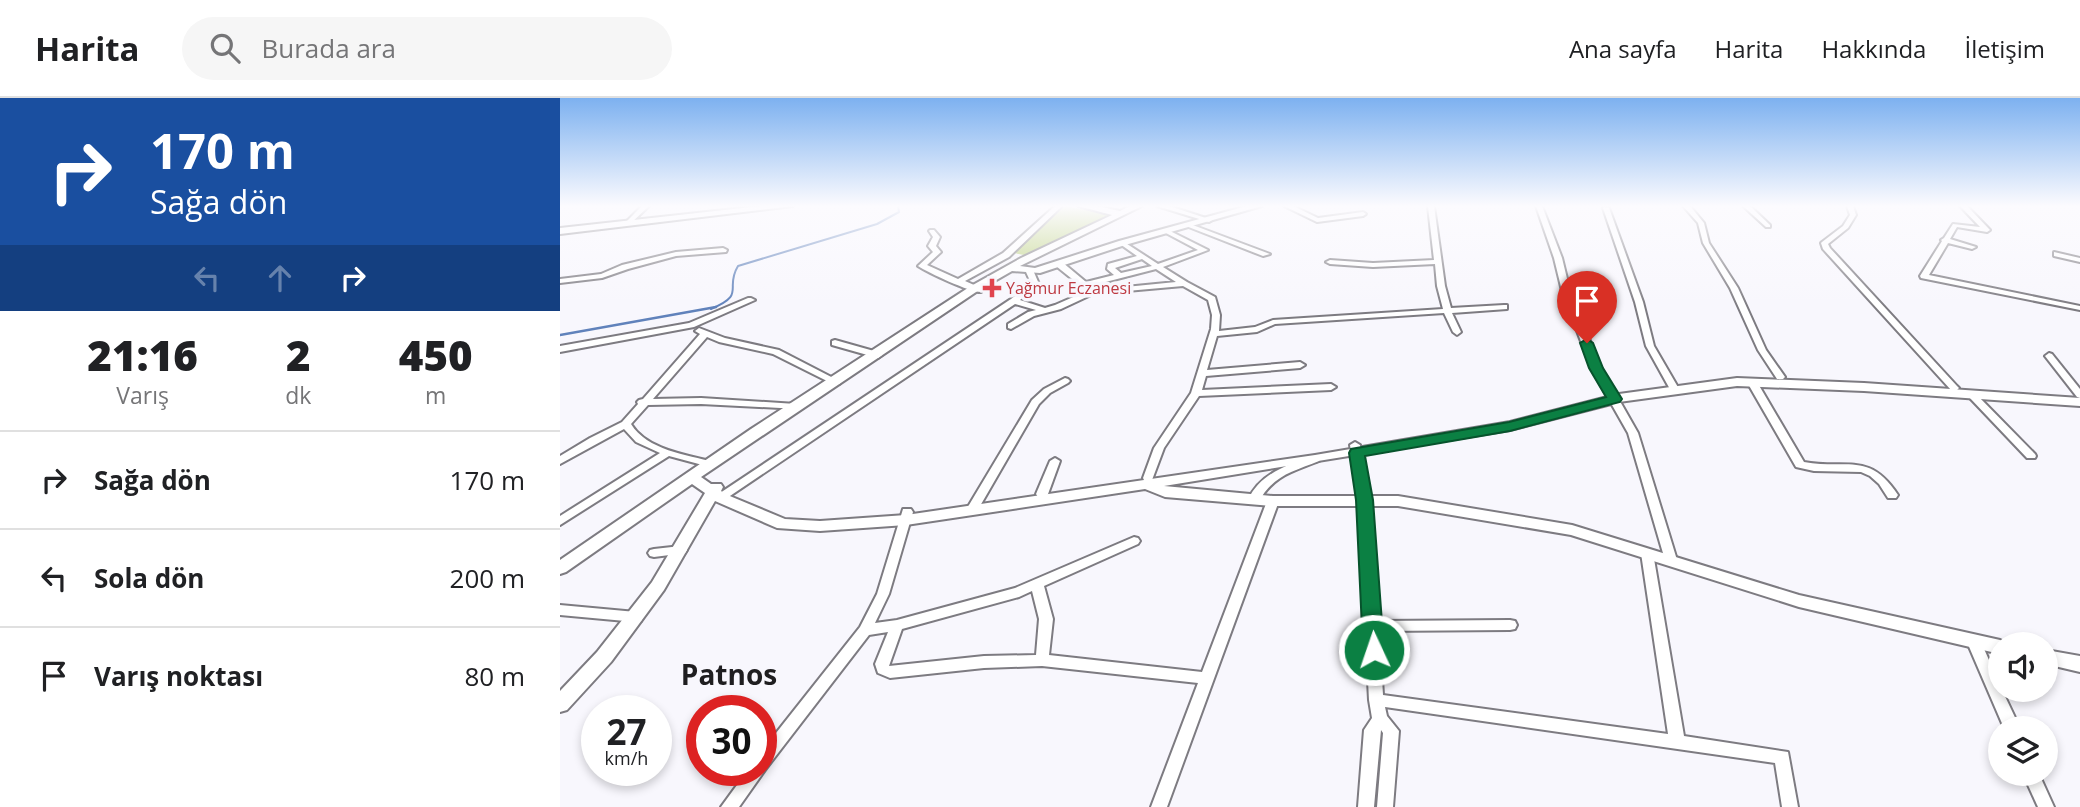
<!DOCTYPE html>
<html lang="tr">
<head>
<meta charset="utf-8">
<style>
	body { margin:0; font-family:"Open Sans",sans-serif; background:#f6f6f6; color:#202124; height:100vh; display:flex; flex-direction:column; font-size:26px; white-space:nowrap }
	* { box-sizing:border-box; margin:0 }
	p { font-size:23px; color:#757577 }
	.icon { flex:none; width:38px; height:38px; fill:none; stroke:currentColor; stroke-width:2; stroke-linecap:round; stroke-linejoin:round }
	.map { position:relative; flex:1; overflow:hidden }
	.drawer { display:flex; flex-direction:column; background:#fff; width:560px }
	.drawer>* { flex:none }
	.guide { background:#1a4fa0; color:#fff; overflow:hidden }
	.tools { position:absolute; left:1428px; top:534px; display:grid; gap:14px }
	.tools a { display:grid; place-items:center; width:70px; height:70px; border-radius:50%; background:#fff; box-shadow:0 4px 10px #0003; font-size:35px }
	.speed { position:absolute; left:21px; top:597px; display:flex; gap:14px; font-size:35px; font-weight:700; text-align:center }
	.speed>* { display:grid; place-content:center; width:91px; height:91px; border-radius:50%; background:#fff; box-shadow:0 4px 10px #0003; line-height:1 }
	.speed small { font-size:18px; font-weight:400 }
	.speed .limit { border:10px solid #d22; background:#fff; color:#111 }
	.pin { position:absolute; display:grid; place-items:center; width:60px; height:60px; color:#fff; margin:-72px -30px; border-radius:50% 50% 50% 0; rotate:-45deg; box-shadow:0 0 7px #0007 }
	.pin .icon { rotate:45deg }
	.me { position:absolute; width:77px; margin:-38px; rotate:357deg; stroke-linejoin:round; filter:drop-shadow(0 0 5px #0008) }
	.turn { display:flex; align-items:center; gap:24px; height:147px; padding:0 35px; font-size:32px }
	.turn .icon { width:91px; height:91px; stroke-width:2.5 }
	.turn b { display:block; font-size:49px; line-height:60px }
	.lanes { display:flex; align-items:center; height:66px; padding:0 35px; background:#0003; justify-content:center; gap:35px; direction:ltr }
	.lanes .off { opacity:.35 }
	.eta { display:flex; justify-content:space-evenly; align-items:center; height:119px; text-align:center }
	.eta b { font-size:42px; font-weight:800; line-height:49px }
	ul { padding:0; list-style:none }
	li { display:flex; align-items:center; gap:21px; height:98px; padding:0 35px; border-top:2px solid #e0e0e0 }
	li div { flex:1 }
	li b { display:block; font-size:26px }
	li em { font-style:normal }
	header { display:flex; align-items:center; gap:42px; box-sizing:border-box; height:98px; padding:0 35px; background:#fff; border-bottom:2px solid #e0e0e0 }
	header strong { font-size:33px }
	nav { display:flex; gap:38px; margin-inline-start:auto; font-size:24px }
	.search { width:490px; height:63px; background:#f6f6f6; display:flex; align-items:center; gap:18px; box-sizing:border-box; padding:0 24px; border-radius:38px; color:#757577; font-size:26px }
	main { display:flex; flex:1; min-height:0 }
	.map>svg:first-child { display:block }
	.green { fill:#bcd27e }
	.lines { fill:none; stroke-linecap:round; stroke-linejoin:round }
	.stream-far1 { stroke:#6082bb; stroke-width:2 }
	.stream { stroke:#6082bb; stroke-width:2.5 }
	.street-casing { stroke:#7d7b81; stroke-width:4 }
	.secondary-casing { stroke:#7d7b81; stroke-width:4 }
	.street { fill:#fff; fill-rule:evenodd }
	.secondary { fill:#fff; fill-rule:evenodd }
	.route { fill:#0b8043; stroke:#07532c; stroke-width:2 }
	.health-dot { fill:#e0444e; stroke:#f8f7fd; stroke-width:2.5 }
	.labels { text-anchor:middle; stroke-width:7; stroke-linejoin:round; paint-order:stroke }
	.far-health-label { font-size:16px; fill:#be3a42; stroke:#f8f7fd; text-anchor:start }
	.near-district-label { font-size:28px; font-weight:bold; fill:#1f1e20; stroke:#f8f7fd }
</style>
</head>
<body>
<header>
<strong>Harita</strong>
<div class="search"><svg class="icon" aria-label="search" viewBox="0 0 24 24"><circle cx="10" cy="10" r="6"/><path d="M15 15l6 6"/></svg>Burada ara</div>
<nav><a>Ana sayfa</a><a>Harita</a><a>Hakkında</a><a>İletişim</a></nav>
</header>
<main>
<section class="drawer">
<div class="guide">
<div class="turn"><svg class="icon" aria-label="right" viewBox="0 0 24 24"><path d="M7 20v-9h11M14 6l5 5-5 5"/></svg><div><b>170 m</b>Sağa dön</div></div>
<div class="lanes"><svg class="icon off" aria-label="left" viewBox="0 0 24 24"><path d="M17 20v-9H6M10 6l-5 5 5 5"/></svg><svg class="icon off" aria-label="ahead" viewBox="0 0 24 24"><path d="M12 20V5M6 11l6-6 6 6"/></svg><svg class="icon" aria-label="right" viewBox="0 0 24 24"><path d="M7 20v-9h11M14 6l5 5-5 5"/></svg></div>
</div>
<div class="eta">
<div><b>21:16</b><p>Varış</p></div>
<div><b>2</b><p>dk</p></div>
<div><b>450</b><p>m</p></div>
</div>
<ul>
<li><svg class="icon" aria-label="right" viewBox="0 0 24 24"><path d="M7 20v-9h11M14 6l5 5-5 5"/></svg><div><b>Sağa dön</b></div><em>170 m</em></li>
<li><svg class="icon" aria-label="left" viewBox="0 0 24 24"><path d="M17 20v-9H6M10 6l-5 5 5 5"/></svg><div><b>Sola dön</b></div><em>200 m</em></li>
<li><svg class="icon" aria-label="arrive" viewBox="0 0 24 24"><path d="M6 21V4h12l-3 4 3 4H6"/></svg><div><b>Varış noktası</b></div><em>80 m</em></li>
</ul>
</section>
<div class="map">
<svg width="1520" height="709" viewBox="0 0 1520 709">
	<rect width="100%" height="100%" fill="#f8f7fd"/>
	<polygon class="green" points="505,108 552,117 464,157 454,155"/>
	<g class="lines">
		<path class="stream-far1" d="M 151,211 C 187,196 164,191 178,168 L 317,126 L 339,114 L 338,108"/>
		<polyline class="stream" points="0,237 156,209"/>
		<g class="street-casing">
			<g id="street">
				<polygon points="82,108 89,108 69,127 65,127 65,125"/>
				<path d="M 495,108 L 502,108 L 449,159 L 405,183 L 421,190 L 421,194 C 409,194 369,175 358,168 L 373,154 L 368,148 L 373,139 L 369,133 L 370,132 L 374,132 L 380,139 L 376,148 L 381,154 L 367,167 L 398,181 L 443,155 Z"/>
				<polygon points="597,108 609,108 652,122 649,124"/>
				<polygon points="724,108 733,108 758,120 803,114 806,116 803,118 757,124"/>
				<path d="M 868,108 L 874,108 L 885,188 L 891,210 L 944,207 L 947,207 L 947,211 L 892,215 L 901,234 L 897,237 L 893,234 L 884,215 L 715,226 L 697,234 L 657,238 L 647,272 L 740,264 L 745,267 L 740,270 L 646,278 L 642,292 L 771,286 L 776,289 L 771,292 L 639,298 L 604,350 L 592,382 L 584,382 L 583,380 L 594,350 L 631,295 L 651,231 L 652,217 L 648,202 L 623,188 L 533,196 L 501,211 L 474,218 L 451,231 L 448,230 L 448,226 L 468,214 L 476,212 L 455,206 L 164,402 L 160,403 L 154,399 L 451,201 L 471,185 L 466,174 L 467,172 L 473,172 L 479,186 L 460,202 L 485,210 L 495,207 L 527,193 L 496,168 L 496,164 L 502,164 L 526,184 L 554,177 L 547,171 L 548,166 L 577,158 L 560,146 L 560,144 L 564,144 L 598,166 L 638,152 L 604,134 L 604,132 L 608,132 L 648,152 L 603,169 L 627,184 L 655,199 L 660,217 L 659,233 L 695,229 L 713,222 L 883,211 L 877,188 L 875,166 L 813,169 L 770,166 L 766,164 L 770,162 L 813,165 L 874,162 ZM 582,161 L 592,168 L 561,175 L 555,170 ZM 596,171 L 616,184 L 535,192 L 530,188 Z"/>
				<polygon points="976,108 982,108 1002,160 1010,193 1041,270 1078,335 1117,462 1115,465 1107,465 1105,462 1068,335 1031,270 1002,193 994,160"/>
				<polygon points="1123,108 1130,108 1144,125 1149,145 1178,190 1206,252 1225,279 1223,281 1217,281 1198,252 1170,190 1143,145 1138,125"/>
				<polygon points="1183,108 1190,108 1210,127 1210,129 1206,129"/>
				<polygon points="1287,108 1293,108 1296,117 1288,130 1268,146 1270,150 1397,288 1399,290 1397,292 1391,292 1263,151 1261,145 1262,144 1283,128 1290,117"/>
				<polygon points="1400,108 1407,108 1430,132 1427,134 1397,129 1390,141 1416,149 1412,151 1388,145 1369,177 1520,208 1520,212 1361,180 1360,178 1382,143 1381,142 1384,140 1393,126 1420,129"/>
				<polygon points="1044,109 1049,110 1083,204 1094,248 1119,291 1117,293 1111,293 1086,248 1075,204 1043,110"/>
				<polygon points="626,126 630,126 710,156 703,158 626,128"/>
				<polygon points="163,150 167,152 166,154 116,158 68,171 42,180 0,185 0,181 41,176 62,167 116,154"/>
				<polygon points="1494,154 1520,160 1520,164 1494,158"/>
				<polygon points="188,200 191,200 195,202 134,229 0,254 0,248 129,225"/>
				<path d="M 139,230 L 165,240 L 219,252 L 281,284 L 279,286 L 273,286 L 213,256 L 159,244 L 147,239 L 93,301 L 141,300 L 236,306 L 239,307 L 241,309 L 239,311 L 141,306 L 88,307 L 71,326 C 87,352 127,357 154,364 L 155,366 L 154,368 L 150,369 L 109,358 L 0,427 L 0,418 L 100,355 L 76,344 L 64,331 L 0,366 L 0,358 L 30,340 L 62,324 L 78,306 L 77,304 L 79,302 L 83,301 L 140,236 L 135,233 Z"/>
				<polygon points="275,242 321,255 322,257 318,260 272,247 272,243"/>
				<polygon points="1489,255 1492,256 1520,291 1520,300 1517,299 1485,258"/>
				<polygon points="505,280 508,281 510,283 508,285 490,295 479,306 416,415 408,415 406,412 472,302 484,291"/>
				<path d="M 1192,281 L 1197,284 L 1244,364 C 1287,372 1309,353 1338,397 L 1336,400 L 1328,400 L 1319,386 L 1310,378 L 1301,374 L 1254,373 L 1236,369 L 1187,284 Z"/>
				<polygon points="1412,294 1415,295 1475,356 1476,358 1475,360 1467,360 1409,299 1407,297 1409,295"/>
				<polygon points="795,344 800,347 811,402 818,523 950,522 955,523 957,527 955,531 950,532 819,533 823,597 1108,636 1081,455 1083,452 1091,452 1093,455 1124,638 1228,654 1238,709 1222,709 1215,665 825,609 827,618 839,633 833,709 817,709 823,635 821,632 814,709 798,709 804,632 812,620 809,602 799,402 790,347"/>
				<path d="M 755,358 L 760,361 L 759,363 C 732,374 713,377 698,405 L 690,405 L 688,402 C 700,375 729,366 755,358 Z"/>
				<polygon points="495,360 500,363 488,396 486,399 478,399 476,396 490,363"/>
				<path d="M 713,399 L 719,403 L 607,709 L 591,709 L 638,585 L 482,568 L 424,570 L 330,580 L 318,575 L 315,566 L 328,534 L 309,537 L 205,672 L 179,709 L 161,709 L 188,672 L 201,672 L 201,654 L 300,529 L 317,496 L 343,411 L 351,411 L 353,414 L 329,496 L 315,525 L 337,522 L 455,490 L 574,439 L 578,440 L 580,443 L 578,446 L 484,488 L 493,521 L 489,557 L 642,574 L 707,403 ZM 472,493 L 479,521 L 476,557 L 424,558 L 329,568 L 342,531 L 459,499 Z"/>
				<polygon points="121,448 125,449 127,452 125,455 94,459 90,458 88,455 90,452 94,451"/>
				<polygon points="0,507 76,514 81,515 83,519 81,523 76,524 0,517"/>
				<polygon points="1414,539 1419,540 1421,544 1440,587 1440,592 1442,592 1460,630 1444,630 1407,544 1409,540"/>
				<polygon points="1463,676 1479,676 1494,709 1478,709"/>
			</g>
		</g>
		<g class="secondary-casing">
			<g id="secondary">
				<polygon points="201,108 233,108 0,136 0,130"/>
				<polygon points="518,108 537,108 560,113 570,108 582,108 460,168 475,170 559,143 687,108 702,108 565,147 480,175 452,173 419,192 141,379 151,386 161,386 163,389 161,393 165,396 225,421 260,423 346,417 755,357 950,324 1059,296 1177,280 1304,285 1520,300 1520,308 1304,293 1177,288 1059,304 950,332 604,388 713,398 838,398 1012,427 1239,497 1440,542 1448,546 1440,546 1440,556 1239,509 1011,437 838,408 713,408 605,399 585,391 346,427 260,433 217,430 155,403 104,492 51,564 7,612 0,614 0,593 37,554 92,484 145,395 132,386 6,474 0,476 0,462 191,331 411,188 461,160 552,117"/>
				<polygon points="1486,552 1520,558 1520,574 1486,566"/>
			</g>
		</g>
		<use href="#street" class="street"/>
		<use href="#secondary" class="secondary"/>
	</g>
	<linearGradient id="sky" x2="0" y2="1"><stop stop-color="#7db1f0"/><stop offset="0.52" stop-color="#fcfbfe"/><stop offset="1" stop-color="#fcfbfe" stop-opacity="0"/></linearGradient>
	<rect width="1520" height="208" fill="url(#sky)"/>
	<polygon class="route" points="1027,241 1033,245 1043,270 1062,301 1060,304 950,333 805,358 813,402 824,552 821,558 814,561 807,558 803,552 796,402 789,355 791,351 949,324 1046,299 1029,270 1020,245"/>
	<path class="health-dot" d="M428.5 179.5h7v7h7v7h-7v7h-7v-7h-7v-7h7z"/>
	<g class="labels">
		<g class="far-health-label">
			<text x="446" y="196">Yağmur Eczanesi</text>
		</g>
		<g class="near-district-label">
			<text x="169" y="587">Patnos</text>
		</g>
	</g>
</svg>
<div class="tools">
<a><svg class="icon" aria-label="sound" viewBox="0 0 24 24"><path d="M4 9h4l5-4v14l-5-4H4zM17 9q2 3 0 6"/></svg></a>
<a><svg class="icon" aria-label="layers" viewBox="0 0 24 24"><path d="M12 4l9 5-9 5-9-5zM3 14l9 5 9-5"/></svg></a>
</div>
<div class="speed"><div>27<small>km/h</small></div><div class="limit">30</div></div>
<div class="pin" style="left:1027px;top:245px;background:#d93025"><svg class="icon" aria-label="arrive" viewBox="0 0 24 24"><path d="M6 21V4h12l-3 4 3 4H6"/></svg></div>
<svg class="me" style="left:814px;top:552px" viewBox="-20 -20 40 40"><circle r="17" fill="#0b8043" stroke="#fff" stroke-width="3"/><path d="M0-11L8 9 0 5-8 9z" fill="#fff"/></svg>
</div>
</main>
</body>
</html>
